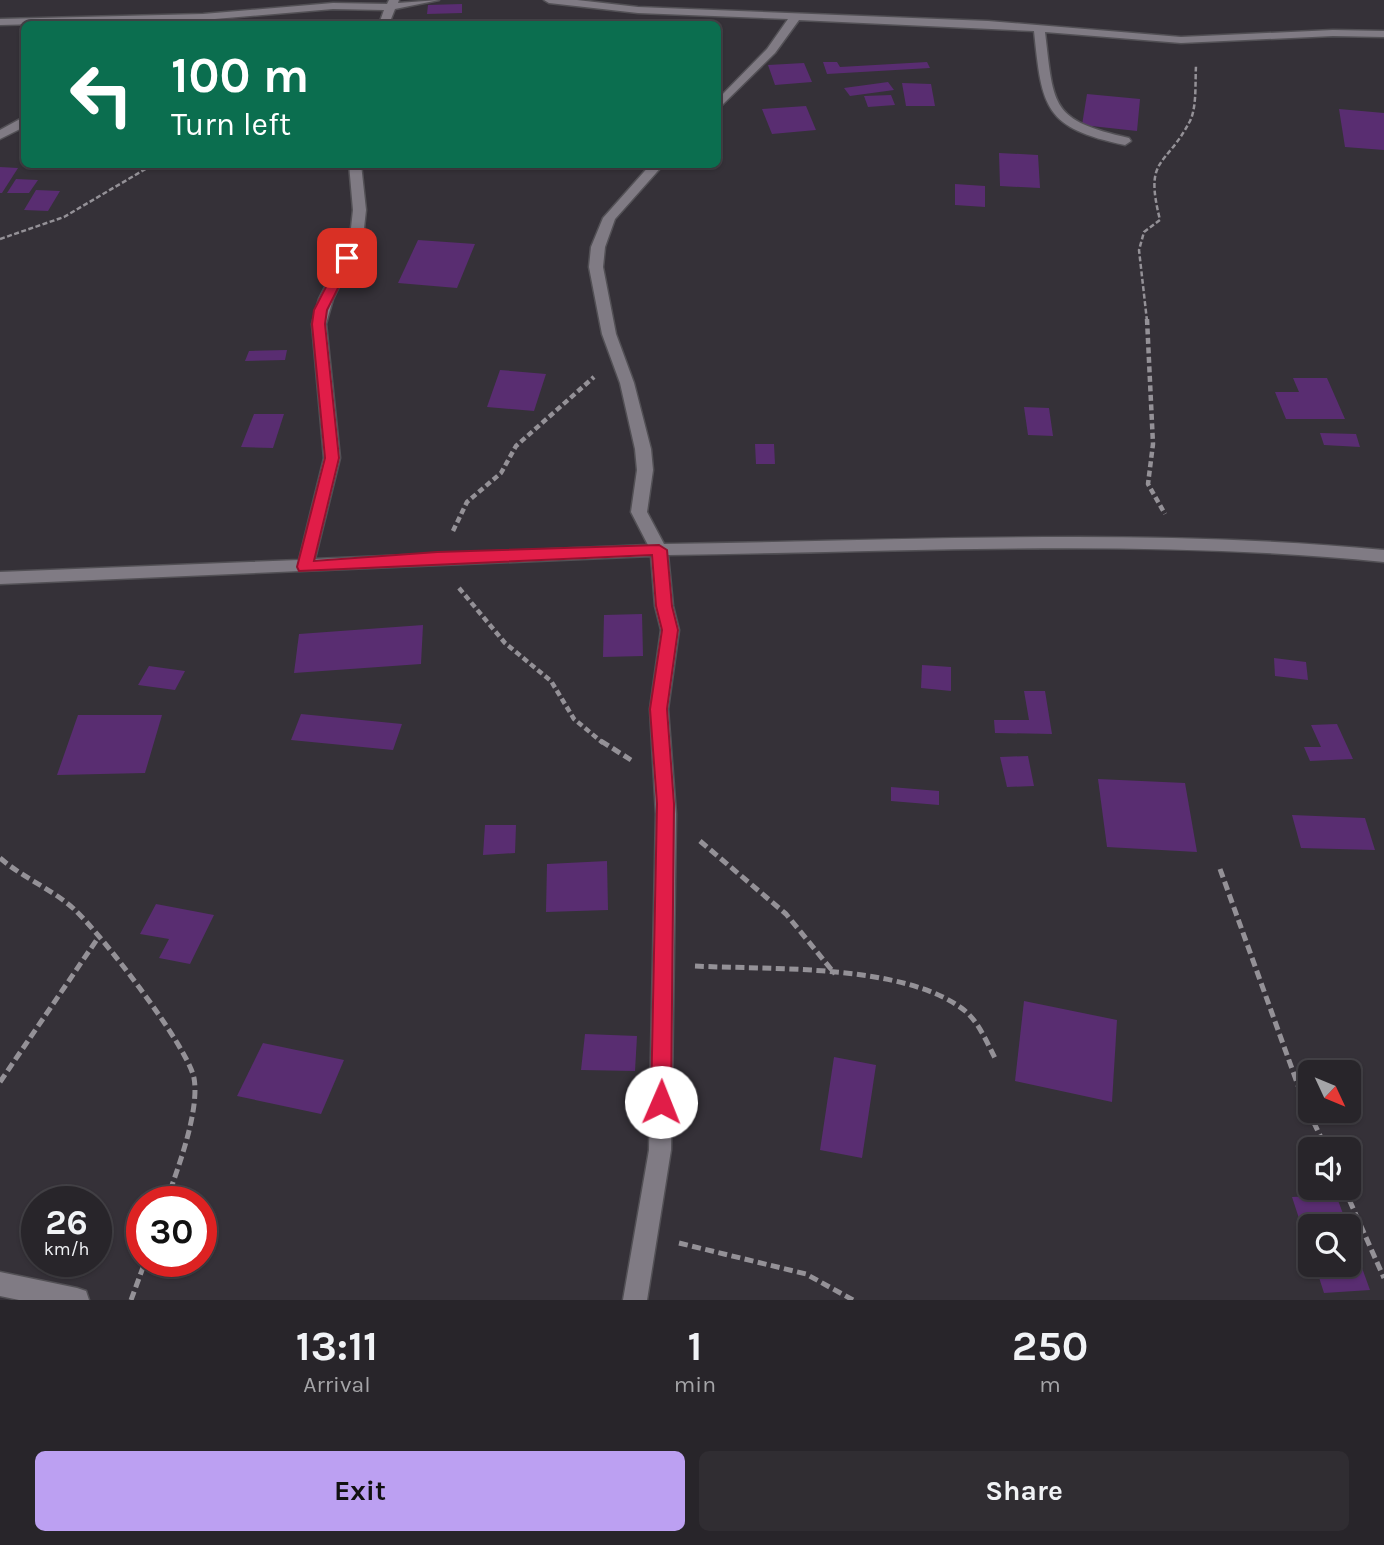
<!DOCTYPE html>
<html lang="en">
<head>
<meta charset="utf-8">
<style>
	body { margin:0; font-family:Karla,sans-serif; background:#302d32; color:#f1f3f6; height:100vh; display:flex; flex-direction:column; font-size:26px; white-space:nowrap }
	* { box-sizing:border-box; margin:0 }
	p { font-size:23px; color:#a5a5a8 }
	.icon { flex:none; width:38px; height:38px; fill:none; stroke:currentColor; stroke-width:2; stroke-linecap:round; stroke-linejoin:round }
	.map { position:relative; height:1300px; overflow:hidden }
	.panel { display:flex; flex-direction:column; background:#28252a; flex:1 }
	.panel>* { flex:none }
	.banner { position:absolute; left:21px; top:21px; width:700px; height:147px; border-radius:10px; box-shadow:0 2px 5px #0004,0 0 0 2px #444247; background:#0b6e4f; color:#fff; overflow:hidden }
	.needle { width:46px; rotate:134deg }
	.fabs { position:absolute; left:1298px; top:1060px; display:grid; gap:14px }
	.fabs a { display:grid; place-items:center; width:63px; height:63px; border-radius:10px; background:#28252a; box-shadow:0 2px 5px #0004,0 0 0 2px #444247; font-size:35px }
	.speed { position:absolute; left:21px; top:1186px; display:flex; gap:14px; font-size:35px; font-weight:700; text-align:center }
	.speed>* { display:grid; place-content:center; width:91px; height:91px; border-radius:50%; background:#28252a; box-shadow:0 2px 5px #0004,0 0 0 2px #444247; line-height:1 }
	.speed small { font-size:18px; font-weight:400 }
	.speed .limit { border:10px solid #d22; background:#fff; color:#111 }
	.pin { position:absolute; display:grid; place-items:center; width:60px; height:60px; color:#fff; margin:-30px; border-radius:14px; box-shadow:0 4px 10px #0006 }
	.me { position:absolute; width:77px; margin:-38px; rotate:1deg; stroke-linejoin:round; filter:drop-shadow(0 0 5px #0008) }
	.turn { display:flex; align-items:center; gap:24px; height:147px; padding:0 35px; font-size:32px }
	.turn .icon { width:91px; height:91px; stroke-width:2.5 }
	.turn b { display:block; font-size:49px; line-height:60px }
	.eta { display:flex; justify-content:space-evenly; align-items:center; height:119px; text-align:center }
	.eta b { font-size:42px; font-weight:700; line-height:49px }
	.action { display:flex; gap:14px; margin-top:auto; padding:14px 35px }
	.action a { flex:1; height:80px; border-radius:10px; background:#bca0f2; color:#111; font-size:28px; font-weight:700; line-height:80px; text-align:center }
	.action a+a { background:#302d32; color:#f1f3f6 }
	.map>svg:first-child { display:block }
	.building { fill:#592d71 }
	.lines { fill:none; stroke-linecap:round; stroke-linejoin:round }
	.street-casing { stroke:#525055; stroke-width:3 }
	.path-far2 { stroke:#949197; stroke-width:2.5; stroke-dasharray:5 2.5; stroke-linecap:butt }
	.path-far1 { stroke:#949197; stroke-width:4.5; stroke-dasharray:6 3.5; stroke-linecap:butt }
	.path { stroke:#949197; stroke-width:5; stroke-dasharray:9 4.5; stroke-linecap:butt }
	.street { fill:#807b84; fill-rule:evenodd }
	.route { fill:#e11d48; stroke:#92132f; stroke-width:2 }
</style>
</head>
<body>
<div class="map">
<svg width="1384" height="1300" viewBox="0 0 1384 1300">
	<rect width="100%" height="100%" fill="#353138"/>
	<g class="building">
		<polygon points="462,4 462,13 427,14 428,5"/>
		<polygon points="483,20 483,24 443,24 443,21"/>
		<polygon points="823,62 837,62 840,67 927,62 930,68 827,74"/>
		<polygon points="804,63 812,82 775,85 768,65"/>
		<polygon points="888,82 894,90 850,96 844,88"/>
		<polygon points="902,83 931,84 935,106 906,106"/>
		<polygon points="1087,94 1140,99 1137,131 1082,125"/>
		<polygon points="891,95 895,105 868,107 864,96"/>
		<polygon points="806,106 816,130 772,134 762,109"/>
		<polygon points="1339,109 1384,113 1384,150 1345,147"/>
		<polygon points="999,153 1038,155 1040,188 1000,186"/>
		<polygon points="0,167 18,168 2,193 0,193"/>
		<polygon points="16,179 38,180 29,193 7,193"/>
		<polygon points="955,184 985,186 985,207 955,205"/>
		<polygon points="36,190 60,191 48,211 24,210"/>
		<polygon points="418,240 475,244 457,288 398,283"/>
		<polygon points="287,350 285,360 245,361 249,351"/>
		<polygon points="500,370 546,374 534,411 487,407"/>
		<polygon points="1293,378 1327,378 1345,419 1286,419 1275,392 1299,392"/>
		<polygon points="1024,407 1049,408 1053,436 1028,435"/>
		<polygon points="254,414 284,414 273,448 241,447"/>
		<polygon points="1320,433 1356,434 1360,447 1324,445"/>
		<polygon points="755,444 774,444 775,464 756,464"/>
		<polygon points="642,614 643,656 603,657 604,615"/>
		<polygon points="423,625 421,664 294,673 299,634"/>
		<polygon points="1274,658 1306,662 1308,680 1275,676"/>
		<polygon points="922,665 951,667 951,691 921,688"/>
		<polygon points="149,666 185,671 175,690 138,685"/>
		<polygon points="1024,691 1045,691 1052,734 995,733 994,720 1029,720"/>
		<polygon points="301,714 402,724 393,750 291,740"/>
		<polygon points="78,715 162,715 145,773 57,775"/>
		<polygon points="1337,724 1353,759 1310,761 1304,747 1321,747 1311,725"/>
		<polygon points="1028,756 1034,786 1007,787 1000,757"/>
		<polygon points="1098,779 1185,783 1197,852 1107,847"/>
		<polygon points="891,787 939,791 939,805 891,801"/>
		<polygon points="1292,815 1365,818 1375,850 1301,848"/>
		<polygon points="485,825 516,825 515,853 483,855"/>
		<polygon points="607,861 608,910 546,912 547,864"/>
		<polygon points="156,904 214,915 190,964 159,958 169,939 140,934"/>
		<polygon points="1024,1001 1117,1020 1112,1102 1015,1081"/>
		<polygon points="585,1034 637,1036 635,1071 581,1070"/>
		<polygon points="263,1043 344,1060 321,1114 237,1096"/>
		<polygon points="834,1057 876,1065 862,1158 820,1150"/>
		<polygon points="1336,1195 1348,1227 1311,1227 1310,1252 1292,1197"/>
		<polygon points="1349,1232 1370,1290 1324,1293 1315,1265 1349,1265"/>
	</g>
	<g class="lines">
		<g class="street-casing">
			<g id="street">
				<polygon points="389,0 399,0 398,3 439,0 395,9 389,24 379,24 384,10 333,9 203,20 0,25 0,19 203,14 333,3 387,4"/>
				<path d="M 544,0 L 577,0 L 638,7 L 988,21 L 1181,37 L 1333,30 L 1384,31 L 1384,37 L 1333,36 L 1181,43 L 1045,32 C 1054,108 1051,120 1129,138 L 1131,141 L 1125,145 C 1044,128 1042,108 1034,31 L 799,20 L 775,53 L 718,109 L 718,99 L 767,49 L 788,19 L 638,13 L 549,3 Z"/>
				<polygon points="20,119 24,119 24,127 0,139 0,130"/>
				<path d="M 349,164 L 361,164 L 366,210 L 363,237 L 333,299 L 326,324 L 340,458 L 315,559 L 648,545 L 631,512 L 637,470 L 635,449 L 620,383 L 602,334 L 589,267 L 591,247 L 603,218 L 651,164 L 664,164 L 615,219 L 605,247 L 603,267 L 616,334 L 634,383 L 651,449 L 653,470 L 647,512 L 664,544 C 904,541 1145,527 1384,550 L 1384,562 C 1147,538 906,552 668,555 L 673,606 L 679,630 L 668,709 L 676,814 L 671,1150 L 647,1300 L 623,1300 L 649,1150 L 656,814 L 650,709 L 661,630 L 655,606 L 651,556 L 0,584 L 0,572 L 299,560 L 324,458 L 312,324 L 319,299 L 350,237 L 353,210 Z"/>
				<polygon points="0,1272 77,1288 86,1291 89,1300 19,1300 0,1296"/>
			</g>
		</g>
		<g class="path-far2">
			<polyline points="0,239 64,217 154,164"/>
			<path d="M 1147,321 L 1139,250 L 1144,232 L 1160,220 C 1144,156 1165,169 1190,121 C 1197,107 1195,82 1196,66"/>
		</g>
		<g class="path-far1">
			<polyline points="1147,319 1153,444 1148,484 1165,514"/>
			<polyline points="453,531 467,502 501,473 516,446 594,377"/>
			<polyline points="459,588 505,643 551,681 574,719 603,743"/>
		</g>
		<g class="path">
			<polyline points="601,741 631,760"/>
			<polyline points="700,841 786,914 835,974"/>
			<path d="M 0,858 C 23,878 52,889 74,909 C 101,934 187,1045 194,1078 C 200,1111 177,1171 166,1202"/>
			<polyline points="1220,869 1304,1102 1327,1150"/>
			<path d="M 695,966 C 770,970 903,963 964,1010 C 979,1022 987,1043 996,1060"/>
			<polyline points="0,1082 100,935"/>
			<polyline points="1344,1188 1384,1278"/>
			<polyline points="679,1243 806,1274 853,1300"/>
			<polyline points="131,1300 145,1262"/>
		</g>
		<use href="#street" class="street"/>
	</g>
	<polygon class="route" points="347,254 353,258 327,310 325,324 339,458 314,561 437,552 659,545 667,550 672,606 678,630 667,709 674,804 671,1102 668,1109 661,1112 654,1109 651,1102 657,804 650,709 662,630 656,606 652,555 299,571 297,567 325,458 312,324 314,310 341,258"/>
</svg>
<div class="fabs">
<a><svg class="needle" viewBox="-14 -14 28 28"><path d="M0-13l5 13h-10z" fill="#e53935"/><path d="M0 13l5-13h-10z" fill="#a5a5a8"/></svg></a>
<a><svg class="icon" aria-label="sound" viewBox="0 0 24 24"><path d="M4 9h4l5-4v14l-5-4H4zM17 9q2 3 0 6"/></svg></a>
<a><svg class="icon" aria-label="search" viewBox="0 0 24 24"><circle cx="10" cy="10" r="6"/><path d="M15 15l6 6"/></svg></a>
</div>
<div class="speed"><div>26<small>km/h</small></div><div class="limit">30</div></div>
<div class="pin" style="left:347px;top:258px;background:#d93025"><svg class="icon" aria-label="arrive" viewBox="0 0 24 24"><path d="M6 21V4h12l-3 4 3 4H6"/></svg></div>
<svg class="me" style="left:661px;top:1102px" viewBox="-20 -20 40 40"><circle r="19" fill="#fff"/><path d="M0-13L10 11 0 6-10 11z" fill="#e11d48"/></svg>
<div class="banner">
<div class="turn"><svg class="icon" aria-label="left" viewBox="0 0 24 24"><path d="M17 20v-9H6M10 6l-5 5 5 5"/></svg><div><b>100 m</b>Turn left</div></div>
</div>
</div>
<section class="panel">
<div class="eta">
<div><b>13:11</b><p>Arrival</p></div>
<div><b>1</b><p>min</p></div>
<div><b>250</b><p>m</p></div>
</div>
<div class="action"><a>Exit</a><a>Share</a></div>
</section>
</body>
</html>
